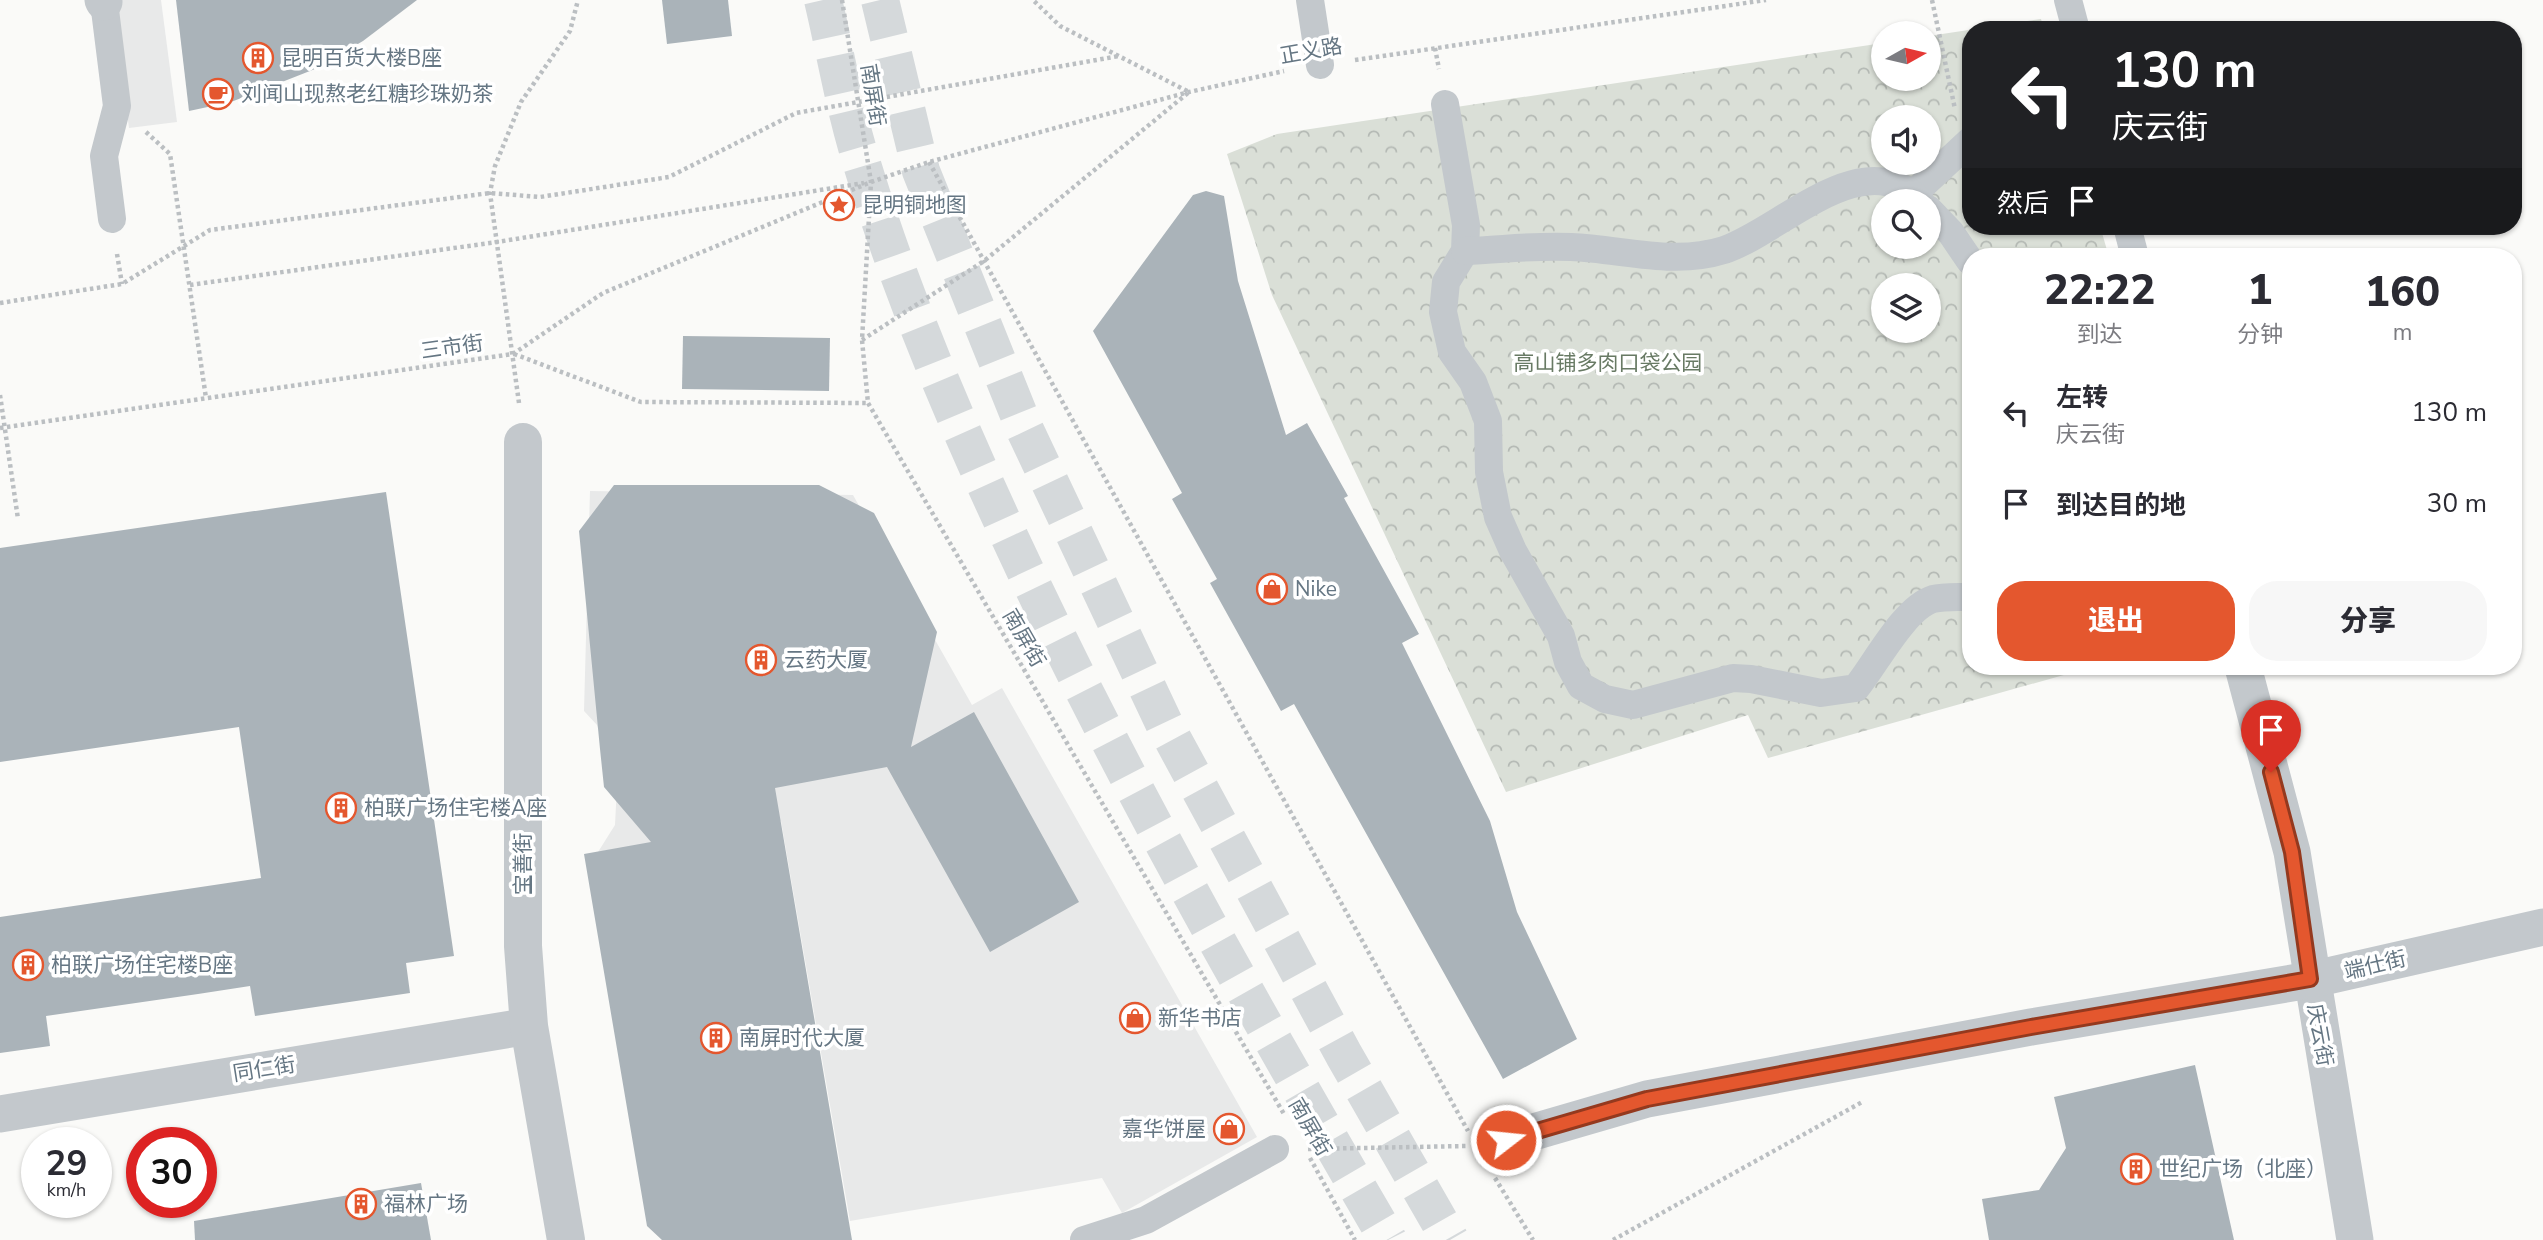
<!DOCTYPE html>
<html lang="zh">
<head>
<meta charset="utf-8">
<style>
	body { margin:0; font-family:"Nunito Sans","Noto Sans SC",sans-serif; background:#f7f7f7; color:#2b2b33; height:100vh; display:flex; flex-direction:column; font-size:26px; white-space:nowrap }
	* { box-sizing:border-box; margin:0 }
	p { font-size:23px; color:#7c7c81 }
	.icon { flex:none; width:38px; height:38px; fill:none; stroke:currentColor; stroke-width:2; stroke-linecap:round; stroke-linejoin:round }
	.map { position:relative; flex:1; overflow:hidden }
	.details { position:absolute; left:1962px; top:248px; width:560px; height:427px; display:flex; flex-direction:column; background:#fff; border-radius:28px; box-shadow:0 2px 5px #0004 }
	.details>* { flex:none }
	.top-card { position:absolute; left:1962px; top:21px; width:560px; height:214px; border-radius:28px; box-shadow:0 2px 5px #0004; background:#202124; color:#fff; overflow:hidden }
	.needle { width:46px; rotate:82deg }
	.fabs { position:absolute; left:1871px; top:21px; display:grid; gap:14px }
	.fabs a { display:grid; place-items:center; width:70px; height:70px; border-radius:50%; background:#fff; box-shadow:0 2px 5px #0004; font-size:35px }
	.speed { position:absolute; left:21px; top:1127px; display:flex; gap:14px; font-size:35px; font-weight:700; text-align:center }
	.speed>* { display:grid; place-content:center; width:91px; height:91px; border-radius:50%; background:#fff; box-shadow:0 2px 5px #0004; line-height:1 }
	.speed small { font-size:18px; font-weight:400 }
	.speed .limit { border:10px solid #d22; background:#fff; color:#111 }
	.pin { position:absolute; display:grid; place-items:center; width:60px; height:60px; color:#fff; margin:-72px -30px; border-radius:50% 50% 50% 0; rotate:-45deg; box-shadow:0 0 7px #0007 }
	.pin .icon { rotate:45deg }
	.me { position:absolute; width:77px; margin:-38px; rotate:74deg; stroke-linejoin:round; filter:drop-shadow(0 0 5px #0008) }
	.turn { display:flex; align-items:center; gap:24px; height:147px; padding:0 35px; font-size:32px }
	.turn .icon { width:91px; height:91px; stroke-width:2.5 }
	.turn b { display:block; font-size:49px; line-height:60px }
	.then { display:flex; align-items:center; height:66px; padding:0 35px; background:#0003; gap:14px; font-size:26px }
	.eta { display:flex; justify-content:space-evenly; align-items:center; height:119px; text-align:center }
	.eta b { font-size:42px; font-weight:800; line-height:49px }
	.action { display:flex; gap:14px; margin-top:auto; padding:14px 35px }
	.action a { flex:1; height:80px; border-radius:28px; background:#e4572e; color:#fff; font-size:28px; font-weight:800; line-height:80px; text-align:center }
	.action a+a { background:#f7f7f7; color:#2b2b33 }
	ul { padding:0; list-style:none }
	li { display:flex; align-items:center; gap:21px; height:91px; padding:0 35px }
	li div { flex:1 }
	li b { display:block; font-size:26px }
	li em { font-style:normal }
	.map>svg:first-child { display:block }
	.built { fill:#e8e9e9 }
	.park { fill:url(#park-crowns); fill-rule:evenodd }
	.building { fill:#aab3b9 }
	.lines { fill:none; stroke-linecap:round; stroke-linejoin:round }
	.secondary-tunnel { stroke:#d5d9db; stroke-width:38; stroke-dasharray:38 19; stroke-linecap:butt }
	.path { stroke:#bbbfc2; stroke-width:4.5; stroke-dasharray:3.5 3.5; stroke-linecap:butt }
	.pedestrian { stroke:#c3c8cc; stroke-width:28 }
	.minor { stroke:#c3c8cc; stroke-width:37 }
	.tertiary { stroke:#c3c8cc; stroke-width:38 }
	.route-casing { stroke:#94391e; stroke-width:18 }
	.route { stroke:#e4572e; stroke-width:12 }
	.labels { text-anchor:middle; stroke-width:7; stroke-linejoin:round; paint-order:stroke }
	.street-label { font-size:21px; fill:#657683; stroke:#fff }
	.poi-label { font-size:21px; fill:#657683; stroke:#fff; text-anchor:start }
	.park-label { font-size:21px; fill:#687a64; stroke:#fff }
</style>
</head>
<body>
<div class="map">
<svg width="2543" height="1240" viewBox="0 0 2543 1240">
	<defs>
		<pattern id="park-crowns" width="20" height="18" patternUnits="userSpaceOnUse" patternTransform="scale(1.75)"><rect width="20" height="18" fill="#dadfd7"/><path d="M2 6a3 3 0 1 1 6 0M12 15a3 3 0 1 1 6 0" fill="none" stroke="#b4b9b4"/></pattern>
	</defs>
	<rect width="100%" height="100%" fill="#fafaf8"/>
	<g class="built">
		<polygon points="112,0 161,0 177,122 129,128"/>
		<polygon points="590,491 853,495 972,705 1002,688 1257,1137 1122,1213 1102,1178 850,1221 781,821 598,852 615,825 617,785 597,725 584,711"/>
	</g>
	<path class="park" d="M 2041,19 L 2044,30 L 1970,30 L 1970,226 L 2100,226 L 2109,257 L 1970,257 L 1970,667 L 2085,669 L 1768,758 L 1748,715 L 1506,792 L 1272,295 L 1227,154 L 1277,134 L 1883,43 L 1883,79 L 1928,79 L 1929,36 ZM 1883,117 L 1928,117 L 1928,163 L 1883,163 ZM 1883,201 L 1928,201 L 1928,247 L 1883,247 ZM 1883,285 L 1928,285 L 1928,331 L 1883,331 Z"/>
	<g class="building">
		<polygon points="176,0 417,0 363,41 315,69 231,102 189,111"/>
		<polygon points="662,0 728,0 732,36 667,44"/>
		<polygon points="1206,191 1224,196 1238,281 1286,435 1307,423 1348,496 1344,498 1419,634 1402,643 1490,821 1517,912 1577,1039 1503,1079 1294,704 1281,711 1210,583 1217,579 1172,499 1182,493 1093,331 1193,195"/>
		<polygon points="683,336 830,338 829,391 682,389"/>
		<polygon points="614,485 819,485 874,513 937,632 911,747 974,712 1079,902 990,952 887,767 775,788 852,1240 662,1240 647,1226 584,854 651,842 604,787 600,749 579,531"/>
		<polygon points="386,492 454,956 406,963 410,993 255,1016 250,986 198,994 46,1016 50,1046 0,1053 0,917 261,878 239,727 0,762 0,548"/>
		<polygon points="2195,1065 2234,1240 1989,1240 1982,1199 2039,1190 2066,1148 2054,1097"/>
		<polygon points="421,1183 431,1240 195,1240 194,1221"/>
	</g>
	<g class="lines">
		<g class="secondary-tunnel">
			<path d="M 823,0 C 835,51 844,104 859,154 C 898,286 952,413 1010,538 C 1122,779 1254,1010 1388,1240"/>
			<polyline points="880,0 921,171 1025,430 1164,723 1344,1055 1450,1240"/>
		</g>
		<g class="path">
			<polyline points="842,0 871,182 862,340 868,403 1284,1114"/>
			<polyline points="1932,0 1955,109"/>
			<polyline points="1435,48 1439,69"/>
			<polyline points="1355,60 1766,0"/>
			<polyline points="146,132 170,154 206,398"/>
			<polyline points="929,162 1468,1131"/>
			<polyline points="117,254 122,284"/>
			<polyline points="190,285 497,242 864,183"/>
			<polyline points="0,303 122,284 210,230 490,193 540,197 669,177 796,113 1119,56"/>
			<polyline points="862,340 984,261 1189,92 1060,26 1033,0"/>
			<polyline points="514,354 641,402 868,403"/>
			<polyline points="0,395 18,519"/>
			<polyline points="519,403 490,193 495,166 521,102 570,31 578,0"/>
			<polyline points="0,428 513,354 603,293 871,182 929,162 1189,92 1284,71"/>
			<polyline points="1308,1149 1467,1146"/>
			<polyline points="1310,1158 1355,1240"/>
			<polyline points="1495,1178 1533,1240"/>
			<polyline points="1613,1240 1864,1101"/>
		</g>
		<g class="pedestrian">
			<polyline points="1310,0 1320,65"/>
			<polyline points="2068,0 2076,30"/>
			<polyline points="104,2 117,106 104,156 112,219"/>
			<path d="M 1445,104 L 1466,225 L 1465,251 L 1446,282 L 1443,312 L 1452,352 L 1473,382 L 1488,421 L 1489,472 L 1498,517 L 1513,551 L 1561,636 L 1568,662 L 1581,686 L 1605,699 L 1633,705 L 1733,678 L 1751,679 L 1821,693 L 1856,688 C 1875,665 1904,608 1933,599 C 1944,596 1959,597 1970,597"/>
			<polyline points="1913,194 1970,141"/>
			<polyline points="1928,209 1951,233 1970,261"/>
			<polyline points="2127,226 2135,257"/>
			<path d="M 1465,251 C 1500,250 1536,245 1571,247 C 1622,249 1674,266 1724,250 C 1781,231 1862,142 1920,201"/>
			<polyline points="1084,1240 1146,1220 1275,1149"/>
		</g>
		<g class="minor">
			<polyline points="103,0 104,2"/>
			<polyline points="2243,667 2292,852 2355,1240"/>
			<polyline points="0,1114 529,1026"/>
			<polyline points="1506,1140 1647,1099 2031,1027 2310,980 2543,927"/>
		</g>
		<polyline class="tertiary" points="523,442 523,946 529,1026 566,1240"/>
	</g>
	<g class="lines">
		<g class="route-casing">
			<polyline id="route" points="1506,1140 1647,1099 2031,1027 2310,979 2292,852 2271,772"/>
		</g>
		<use href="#route" class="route"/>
	</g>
	<defs>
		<g id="building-ring" transform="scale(1.575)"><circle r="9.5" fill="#fff" stroke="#e4572e" stroke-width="1.5"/><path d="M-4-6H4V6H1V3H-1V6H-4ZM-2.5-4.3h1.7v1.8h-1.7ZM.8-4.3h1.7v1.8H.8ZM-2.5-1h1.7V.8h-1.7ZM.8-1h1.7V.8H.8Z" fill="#e4572e"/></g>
		<g id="cafe-ring" transform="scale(1.575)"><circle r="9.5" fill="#fff" stroke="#e4572e" stroke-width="1.5"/><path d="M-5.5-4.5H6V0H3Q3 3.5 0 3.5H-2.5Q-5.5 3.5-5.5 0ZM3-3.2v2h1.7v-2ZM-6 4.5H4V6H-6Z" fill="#e4572e"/></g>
		<g id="sight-ring" transform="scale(1.575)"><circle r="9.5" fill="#fff" stroke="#e4572e" stroke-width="1.5"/><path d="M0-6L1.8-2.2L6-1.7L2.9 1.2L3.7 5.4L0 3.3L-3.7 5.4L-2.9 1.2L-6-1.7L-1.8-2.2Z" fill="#e4572e"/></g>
		<g id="shop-ring" transform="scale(1.575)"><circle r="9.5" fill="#fff" stroke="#e4572e" stroke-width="1.5"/><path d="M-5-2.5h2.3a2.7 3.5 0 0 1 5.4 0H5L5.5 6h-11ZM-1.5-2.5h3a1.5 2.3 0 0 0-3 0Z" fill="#e4572e"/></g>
	</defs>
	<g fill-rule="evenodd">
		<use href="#building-ring" x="258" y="58"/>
		<use href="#cafe-ring" x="218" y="94"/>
		<use href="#sight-ring" x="839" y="205"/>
		<use href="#shop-ring" x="1272" y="589"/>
		<use href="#building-ring" x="761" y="660"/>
		<use href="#building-ring" x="341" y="808"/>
		<use href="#building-ring" x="28" y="965"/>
		<use href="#shop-ring" x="1135" y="1018"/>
		<use href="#building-ring" x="716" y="1038"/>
		<use href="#shop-ring" x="1229" y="1129"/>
		<use href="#building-ring" x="2136" y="1169"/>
		<use href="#building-ring" x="361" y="1204"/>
	</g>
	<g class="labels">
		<g class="street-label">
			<text transform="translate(1311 51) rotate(-10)" y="7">正义路</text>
			<text transform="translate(873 95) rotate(81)" y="7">南屏街</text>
			<text transform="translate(452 347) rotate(-8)" y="7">三市街</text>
			<text transform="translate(1024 638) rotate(60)" y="7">南屏街</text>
			<text transform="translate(523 864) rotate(-90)" y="7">宝善街</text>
			<text transform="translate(2375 965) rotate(-13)" y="7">端仕街</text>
			<text transform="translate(2320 1035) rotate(80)" y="7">庆云街</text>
			<text transform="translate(264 1069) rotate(-9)" y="7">同仁街</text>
			<text transform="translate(1310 1127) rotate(60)" y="7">南屏街</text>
		</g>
		<g class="poi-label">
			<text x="281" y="65">昆明百货大楼B座</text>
			<text x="241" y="101">刘闻山现熬老红糖珍珠奶茶</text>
			<text x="862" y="212">昆明铜地图</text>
			<text x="1295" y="596">Nike</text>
			<text x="784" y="667">云药大厦</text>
			<text x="364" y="815">柏联广场住宅楼A座</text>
			<text x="51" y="972">柏联广场住宅楼B座</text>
			<text x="1158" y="1025">新华书店</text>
			<text x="739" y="1045">南屏时代大厦</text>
			<text x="1206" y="1136" text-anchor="end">嘉华饼屋</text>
			<text x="2159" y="1176">世纪广场（北座）</text>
			<text x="384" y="1211">福林广场</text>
		</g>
		<g class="park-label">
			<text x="1608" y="370">高山铺多肉口袋公园</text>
		</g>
	</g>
</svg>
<div class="fabs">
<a><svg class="needle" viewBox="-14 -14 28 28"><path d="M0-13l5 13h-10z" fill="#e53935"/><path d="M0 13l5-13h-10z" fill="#7c7c81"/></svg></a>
<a><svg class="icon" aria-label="sound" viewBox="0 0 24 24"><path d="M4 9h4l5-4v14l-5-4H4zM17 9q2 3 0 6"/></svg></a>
<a><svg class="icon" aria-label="search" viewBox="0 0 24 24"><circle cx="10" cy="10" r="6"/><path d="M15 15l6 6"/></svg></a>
<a><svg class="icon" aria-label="layers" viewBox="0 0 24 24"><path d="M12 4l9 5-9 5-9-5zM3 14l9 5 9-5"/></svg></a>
</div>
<div class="speed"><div>29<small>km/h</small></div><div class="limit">30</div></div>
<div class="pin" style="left:2271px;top:772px;background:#d93025"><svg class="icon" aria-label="arrive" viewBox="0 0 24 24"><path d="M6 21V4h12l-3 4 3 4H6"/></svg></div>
<svg class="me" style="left:1506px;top:1140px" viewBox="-20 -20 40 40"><circle r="17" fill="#e4572e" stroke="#fff" stroke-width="3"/><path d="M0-11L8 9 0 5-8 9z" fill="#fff"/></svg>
<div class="top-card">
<div class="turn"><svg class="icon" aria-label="left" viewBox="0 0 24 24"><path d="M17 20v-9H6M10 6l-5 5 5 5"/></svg><div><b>130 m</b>庆云街</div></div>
<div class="then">然后<svg class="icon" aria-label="arrive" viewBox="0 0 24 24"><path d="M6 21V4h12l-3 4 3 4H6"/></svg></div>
</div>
<section class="details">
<div class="eta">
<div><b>22:22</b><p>到达</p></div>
<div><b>1</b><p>分钟</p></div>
<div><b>160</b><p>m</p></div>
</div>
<ul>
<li><svg class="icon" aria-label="left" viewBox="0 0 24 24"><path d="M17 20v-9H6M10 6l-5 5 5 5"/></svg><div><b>左转</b><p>庆云街</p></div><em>130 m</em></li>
<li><svg class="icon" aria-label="arrive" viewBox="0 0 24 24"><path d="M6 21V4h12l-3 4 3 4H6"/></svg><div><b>到达目的地</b></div><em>30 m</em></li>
</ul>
<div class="action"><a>退出</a><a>分享</a></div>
</section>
</div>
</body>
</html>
